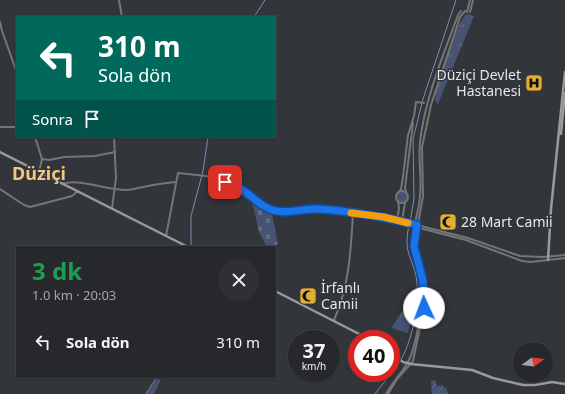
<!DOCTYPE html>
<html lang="tr">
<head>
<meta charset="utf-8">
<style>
	body { margin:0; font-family:"Noto Sans",sans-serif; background:#2e3034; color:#f1f3f6; height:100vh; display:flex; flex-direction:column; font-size:15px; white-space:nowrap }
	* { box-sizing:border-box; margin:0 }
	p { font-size:13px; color:#a4a6a9 }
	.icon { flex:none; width:22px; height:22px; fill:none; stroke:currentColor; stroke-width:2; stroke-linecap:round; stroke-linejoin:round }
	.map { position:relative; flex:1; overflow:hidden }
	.drawer { position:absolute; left:16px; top:246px; width:260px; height:132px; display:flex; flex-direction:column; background:#26282c; border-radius:0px; box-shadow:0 1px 3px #0004,0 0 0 1px #424448 }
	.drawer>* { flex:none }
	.top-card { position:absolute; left:16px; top:16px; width:260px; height:122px; border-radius:0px; box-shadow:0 1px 3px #0004,0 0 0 1px #424448; background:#00695c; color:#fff; overflow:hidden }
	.needle { width:26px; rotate:75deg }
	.tools { position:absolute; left:513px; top:342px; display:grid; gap:8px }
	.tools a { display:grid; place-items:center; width:40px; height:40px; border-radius:50%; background:#26282c; box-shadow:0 1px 3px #0004,0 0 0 1px #424448; font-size:20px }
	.speed { position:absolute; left:288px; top:330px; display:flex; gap:8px; font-size:20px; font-weight:700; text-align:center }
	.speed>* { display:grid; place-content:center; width:52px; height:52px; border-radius:50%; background:#26282c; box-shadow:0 1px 3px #0004,0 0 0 1px #424448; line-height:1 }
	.speed small { font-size:10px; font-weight:400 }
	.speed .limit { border:6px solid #d22; background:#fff; color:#111 }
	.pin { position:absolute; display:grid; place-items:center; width:34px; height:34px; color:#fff; margin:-17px; border-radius:8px; box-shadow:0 2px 6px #0006 }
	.me { position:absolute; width:44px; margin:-22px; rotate:358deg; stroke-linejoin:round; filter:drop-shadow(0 0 3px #0008) }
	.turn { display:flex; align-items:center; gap:14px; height:84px; padding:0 16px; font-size:18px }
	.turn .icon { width:52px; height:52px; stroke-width:2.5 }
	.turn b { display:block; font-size:28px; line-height:34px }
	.then { display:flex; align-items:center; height:38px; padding:0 16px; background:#0003; gap:8px; font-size:15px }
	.round { display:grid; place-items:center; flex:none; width:42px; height:42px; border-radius:21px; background:#2e3034 }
	.head { display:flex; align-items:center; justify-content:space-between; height:68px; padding:0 16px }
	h1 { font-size:24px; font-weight:700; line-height:30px; color:#1e9e55 }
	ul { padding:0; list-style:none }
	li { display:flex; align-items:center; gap:12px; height:56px; padding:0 16px }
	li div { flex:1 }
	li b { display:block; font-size:15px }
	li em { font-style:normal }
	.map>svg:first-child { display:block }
	.grass { fill:#465471 }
	.cemetery { fill:url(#cemetery-stones) }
	.park { fill:url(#park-tufts) }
	.garden { fill:url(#garden-furrows) }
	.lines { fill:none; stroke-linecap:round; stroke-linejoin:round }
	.stream { stroke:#7e8dac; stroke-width:1 }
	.tertiary { stroke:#747678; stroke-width:2 }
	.secondary { stroke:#989a9e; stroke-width:2.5 }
	.route-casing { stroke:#114b97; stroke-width:10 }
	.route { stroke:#1a73e8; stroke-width:7 }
	.slow { stroke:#f59e0b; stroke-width:7 }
	.labels { text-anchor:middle; stroke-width:3; stroke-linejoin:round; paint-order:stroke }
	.poi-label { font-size:14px; fill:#e5e6ea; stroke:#32353a; text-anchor:start }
	.district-label { font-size:18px; font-weight:bold; fill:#eec980; stroke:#32353a }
</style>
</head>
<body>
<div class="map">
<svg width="565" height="394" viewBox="0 0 565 394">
	<defs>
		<pattern id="cemetery-stones" width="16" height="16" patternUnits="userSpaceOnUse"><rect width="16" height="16" fill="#465471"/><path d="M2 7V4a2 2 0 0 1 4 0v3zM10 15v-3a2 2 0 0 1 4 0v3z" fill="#616d85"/></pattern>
		<pattern id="park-tufts" width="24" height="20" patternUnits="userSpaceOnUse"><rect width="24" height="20" fill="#465471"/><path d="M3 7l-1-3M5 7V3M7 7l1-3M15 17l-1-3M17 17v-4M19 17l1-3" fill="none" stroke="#616d85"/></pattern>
		<pattern id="garden-furrows" width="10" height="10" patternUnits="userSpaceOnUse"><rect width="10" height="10" fill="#465471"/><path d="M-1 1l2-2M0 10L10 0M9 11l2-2" fill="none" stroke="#616d85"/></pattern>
	</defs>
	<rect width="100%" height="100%" fill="#32353a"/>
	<circle class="grass" cx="402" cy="197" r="5"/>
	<polygon class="cemetery" points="253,202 272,214 278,244 271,247 267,247 259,232 253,205"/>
	<g class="park">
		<path d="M 467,14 L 474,16 L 438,104 C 434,101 435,97 436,93 C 440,79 457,19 467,14 Z"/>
		<polygon points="414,294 411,318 408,333 391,328"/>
		<polygon points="158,377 162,377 154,394 147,394"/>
	</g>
	<polygon class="garden" points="435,380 437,386 443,385 443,387 446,388 448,394 432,394 431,381"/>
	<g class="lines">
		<g class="stream">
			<polyline points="254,17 265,0"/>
			<polyline points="410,222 414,199 413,139 423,99 456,0"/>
			<polyline points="191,247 191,216 203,171 208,137"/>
			<polyline points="146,394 157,377"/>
			<path d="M 375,394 C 382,384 391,375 398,365 C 412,343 421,302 416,276 C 414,265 406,252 407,241 C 407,236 408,230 409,225"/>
		</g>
		<g class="tertiary">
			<polyline points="119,0 122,17"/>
			<polyline points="467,12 470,0"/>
			<polyline points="470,12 473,0"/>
			<polyline points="0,22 2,31 17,73"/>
			<polyline points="0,127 17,127"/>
			<polyline points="35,137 42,159 39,172"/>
			<polyline points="42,159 49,160 64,157 95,156 115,152"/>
			<path d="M 62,184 C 80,178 106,190 126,190 C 133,190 141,187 148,186 C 157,184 166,183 175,182"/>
			<polyline points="0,189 24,205 30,207 72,196 78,191"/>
			<circle cx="402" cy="197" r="6"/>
			<polyline points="399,192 401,189 403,177 408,135 414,116 416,102 424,103"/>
			<polyline points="406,192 405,188 413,123"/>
			<polyline points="112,208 116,178 114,137"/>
			<polyline points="354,214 404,224 466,240 522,261 531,262 565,258"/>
			<polyline points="397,220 399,208 398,202"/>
			<polyline points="402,221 405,203"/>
			<polyline points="166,236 178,173 206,176 225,182 240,188 262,205 272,210 285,212 315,209 358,213 405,222 468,238 520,256 543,257 565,255"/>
			<path d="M 334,320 C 349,287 351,250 353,213"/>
			<path d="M 386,394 C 393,381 408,367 412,353 C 419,329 424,301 420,276 C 419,267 413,259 412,250 C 410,232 419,214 420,196 C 422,178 418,160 420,142 C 425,98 443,56 458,15 L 461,11"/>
			<polyline points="388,394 397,379 413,361 424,308 422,274 414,246 423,196 422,147 431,105 460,17 465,11"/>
		</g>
		<g class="secondary">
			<polyline points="561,134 565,93"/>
			<polyline points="0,152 188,247"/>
			<polyline points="548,260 551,209 565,72"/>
			<polyline points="275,291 369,339"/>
			<polyline points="391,354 403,362 411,364 472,370 493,378 523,385 535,385 552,382 565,384"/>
		</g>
	</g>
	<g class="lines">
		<g class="route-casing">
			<path id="route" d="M 225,182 C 230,184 235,186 239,188 C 251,194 259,206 272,210 C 287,215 303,208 318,209 C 351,211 384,217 417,225 L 414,246 L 423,281 L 424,308"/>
		</g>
		<use href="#route" class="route"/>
		<polyline class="slow" points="351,213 384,217 408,223"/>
	</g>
	<defs>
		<g id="hospital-square" transform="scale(0.9)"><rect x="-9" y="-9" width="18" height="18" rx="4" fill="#e3ae35" stroke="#32353a"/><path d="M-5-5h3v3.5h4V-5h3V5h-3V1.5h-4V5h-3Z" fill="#111"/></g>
		<g id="mosque-square" transform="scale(0.9)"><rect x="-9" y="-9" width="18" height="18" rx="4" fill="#e3ae35" stroke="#32353a"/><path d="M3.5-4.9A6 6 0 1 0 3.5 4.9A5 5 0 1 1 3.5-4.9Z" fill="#111"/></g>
	</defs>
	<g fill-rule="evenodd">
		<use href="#hospital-square" x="534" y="83"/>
		<use href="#mosque-square" x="448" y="222"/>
		<use href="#mosque-square" x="308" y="296"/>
	</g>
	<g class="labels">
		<g class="poi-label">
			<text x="521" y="80" text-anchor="end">Düziçi Devlet<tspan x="521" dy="16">Hastanesi</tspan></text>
			<text x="461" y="227">28 Mart Camii</text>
			<text x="321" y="293">İrfanlı<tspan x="321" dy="16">Camii</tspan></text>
		</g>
		<g class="district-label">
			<text x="39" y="180">Düziçi</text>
		</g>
	</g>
</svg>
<div class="tools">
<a><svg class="needle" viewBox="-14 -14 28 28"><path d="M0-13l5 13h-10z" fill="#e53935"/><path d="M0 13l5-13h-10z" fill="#a4a6a9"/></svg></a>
</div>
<div class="speed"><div>37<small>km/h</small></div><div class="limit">40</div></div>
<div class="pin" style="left:225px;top:182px;background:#d93025"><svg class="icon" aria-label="arrive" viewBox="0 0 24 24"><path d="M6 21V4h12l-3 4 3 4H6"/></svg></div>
<svg class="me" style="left:424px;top:308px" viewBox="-20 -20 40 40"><circle r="19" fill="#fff"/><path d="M0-13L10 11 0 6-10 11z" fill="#1a73e8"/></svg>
<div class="top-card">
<div class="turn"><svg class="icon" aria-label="left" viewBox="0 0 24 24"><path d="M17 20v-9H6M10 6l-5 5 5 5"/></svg><div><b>310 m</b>Sola dön</div></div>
<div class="then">Sonra<svg class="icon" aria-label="arrive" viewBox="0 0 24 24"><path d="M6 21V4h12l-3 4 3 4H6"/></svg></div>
</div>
<section class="drawer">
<div class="head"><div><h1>3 dk</h1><p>1.0 km · 20:03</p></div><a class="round"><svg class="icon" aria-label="close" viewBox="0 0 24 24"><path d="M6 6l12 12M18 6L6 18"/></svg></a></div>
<ul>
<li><svg class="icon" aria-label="left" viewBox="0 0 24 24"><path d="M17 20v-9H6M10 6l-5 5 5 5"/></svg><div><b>Sola dön</b></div><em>310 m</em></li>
</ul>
</section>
</div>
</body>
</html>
